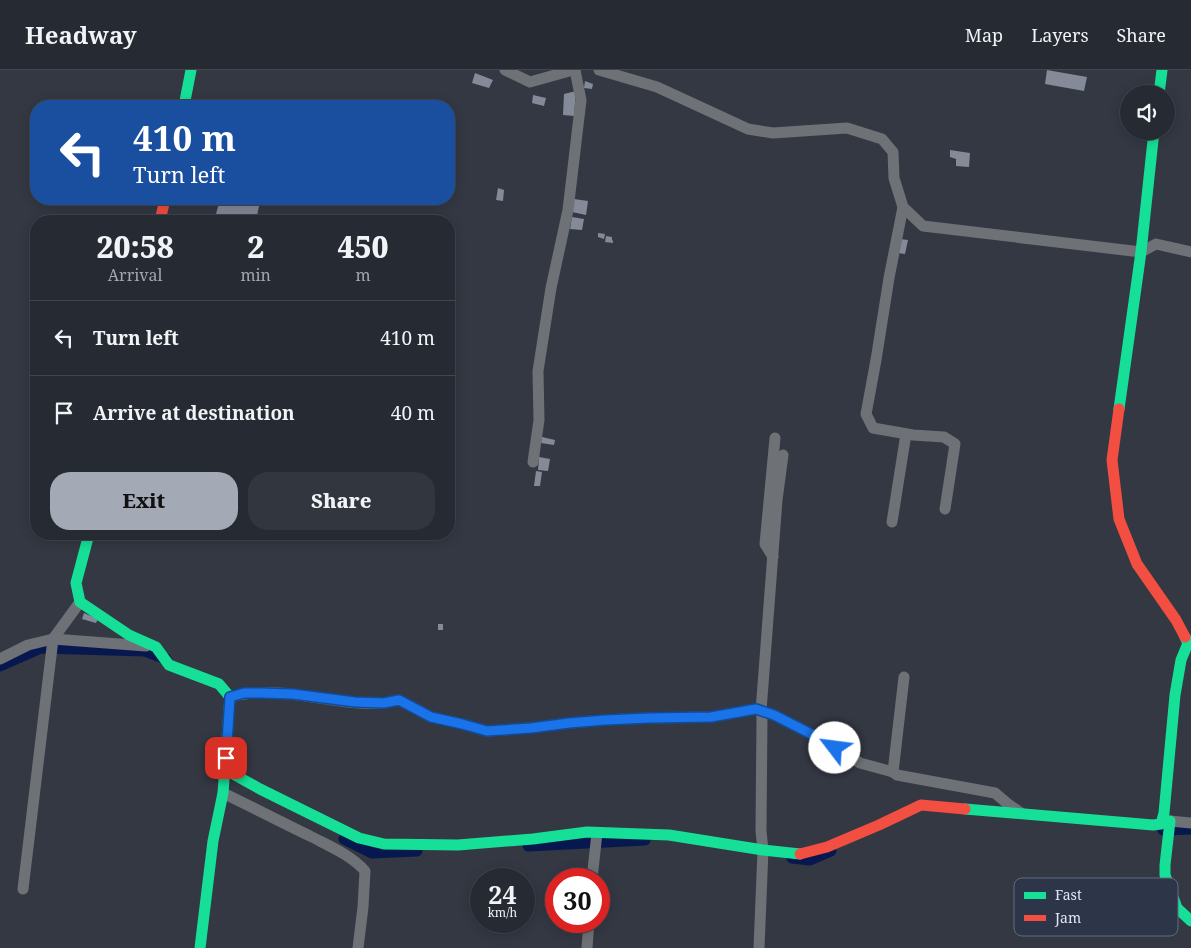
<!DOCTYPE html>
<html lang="en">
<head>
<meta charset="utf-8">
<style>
	body { margin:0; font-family:"Noto Serif",serif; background:#32363e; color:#f1f3f6; height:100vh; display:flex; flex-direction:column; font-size:19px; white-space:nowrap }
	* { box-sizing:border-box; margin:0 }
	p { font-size:16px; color:#a4a7ac }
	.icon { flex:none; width:28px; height:28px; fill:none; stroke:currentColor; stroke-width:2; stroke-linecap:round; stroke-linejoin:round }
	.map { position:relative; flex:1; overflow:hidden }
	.drawer { position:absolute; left:30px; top:145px; width:425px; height:325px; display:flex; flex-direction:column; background:#262a32; border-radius:20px; box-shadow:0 2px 12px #0003,0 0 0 1px #42464d }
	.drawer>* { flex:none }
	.hud { position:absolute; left:30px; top:30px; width:425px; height:105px; border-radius:20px; box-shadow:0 2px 12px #0003,0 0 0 1px #42464d; background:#1a4fa0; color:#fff; overflow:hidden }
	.tools { position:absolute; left:1120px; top:15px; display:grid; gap:10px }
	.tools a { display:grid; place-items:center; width:55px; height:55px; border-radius:50%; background:#262a32; box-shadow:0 2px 12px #0003,0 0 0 1px #42464d; font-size:25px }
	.speed { position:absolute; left:470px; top:798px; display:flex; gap:10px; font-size:25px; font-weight:700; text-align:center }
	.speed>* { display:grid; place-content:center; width:65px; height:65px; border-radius:50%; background:#262a32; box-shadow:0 2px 12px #0003,0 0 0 1px #42464d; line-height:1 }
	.speed small { font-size:12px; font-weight:400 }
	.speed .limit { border:8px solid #d22; background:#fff; color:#111 }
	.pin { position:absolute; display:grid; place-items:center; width:42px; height:42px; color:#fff; margin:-21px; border-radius:10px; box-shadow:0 2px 8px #0006 }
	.me { position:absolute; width:55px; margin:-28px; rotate:300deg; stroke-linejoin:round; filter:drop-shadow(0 0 4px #0008) }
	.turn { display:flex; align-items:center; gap:18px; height:105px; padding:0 20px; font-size:22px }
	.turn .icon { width:65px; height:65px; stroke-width:2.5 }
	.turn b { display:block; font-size:35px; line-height:42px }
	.eta { display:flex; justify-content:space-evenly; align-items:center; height:85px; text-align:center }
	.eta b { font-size:30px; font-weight:800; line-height:35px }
	.cta { display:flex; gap:10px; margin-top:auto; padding:10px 20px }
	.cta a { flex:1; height:58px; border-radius:20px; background:#a3a9b5; color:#111; font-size:20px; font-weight:800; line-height:58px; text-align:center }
	.cta a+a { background:#32363e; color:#f1f3f6 }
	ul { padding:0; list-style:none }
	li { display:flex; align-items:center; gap:15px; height:75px; padding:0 20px; border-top:1px solid #42464d }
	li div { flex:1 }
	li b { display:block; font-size:19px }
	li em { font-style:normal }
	header { display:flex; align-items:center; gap:30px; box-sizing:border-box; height:70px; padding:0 25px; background:#262a32; border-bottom:1px solid #42464d }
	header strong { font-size:24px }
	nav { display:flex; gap:28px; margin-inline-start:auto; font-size:18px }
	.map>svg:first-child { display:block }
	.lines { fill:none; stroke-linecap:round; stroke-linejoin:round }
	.canal { stroke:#07184e; stroke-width:11 }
	.building { fill:#848a98 }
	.street { stroke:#6e7175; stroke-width:11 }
	.fast { stroke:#16e098; stroke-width:11 }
	.jam { stroke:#f24e42; stroke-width:11 }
	.route-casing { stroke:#114b97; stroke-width:12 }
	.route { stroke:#1a73e8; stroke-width:9 }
	.key { fill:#2d3649; stroke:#636b7c; stroke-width:1 }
	.key-label { font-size:14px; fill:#e0e6f2 }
</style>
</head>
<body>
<header>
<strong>Headway</strong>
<nav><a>Map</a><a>Layers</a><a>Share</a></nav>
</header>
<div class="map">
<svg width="1191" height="878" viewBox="0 0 1191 878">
	<rect width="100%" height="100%" fill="#333843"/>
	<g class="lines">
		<g class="canal">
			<polyline points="0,596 41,578 145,581 166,589"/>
			<polyline points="1163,760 1191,759"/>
			<polyline points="344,769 372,783 417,781"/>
			<polyline points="528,776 645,770"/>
			<polyline points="792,788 810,790 831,781"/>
		</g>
	</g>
	<g class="building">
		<polygon points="1047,0 1087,7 1084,21 1045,14"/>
		<polygon points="475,3 493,10 489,18 472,13"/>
		<polygon points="585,11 593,14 592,19 584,18"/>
		<polygon points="576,21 574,46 563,45 564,24"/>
		<polygon points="533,25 546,28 544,36 532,33"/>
		<polygon points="950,80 970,83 969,97 956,96 956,89 950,87"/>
		<polygon points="498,118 504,120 503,131 496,130"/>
		<polygon points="220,129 226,129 259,136 256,151 226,151 215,148"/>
		<polygon points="574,129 588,131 586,145 572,142"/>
		<polygon points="572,147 584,149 582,160 570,159"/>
		<polygon points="598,163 605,164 604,169 598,167"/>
		<polygon points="606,166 612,167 612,170 613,171 613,173 605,172"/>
		<polygon points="900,169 908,170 905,184 898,183"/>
		<polygon points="542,367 555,370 554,375 541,373"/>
		<polygon points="539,387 550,389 548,401 538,400"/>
		<polygon points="536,401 542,402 540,416 534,416"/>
		<polygon points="84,543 98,549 96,553 82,549"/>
		<rect x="438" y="554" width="5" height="6"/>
	</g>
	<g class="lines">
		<g class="street">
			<polyline points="505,0 530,12 573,0"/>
			<polyline points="599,0 657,17 748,59 773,63 847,58 882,69 893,82 894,108 903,137 923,156 1141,182 1156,174 1191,182"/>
			<polyline points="903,137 889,208 876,290 866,344 873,358 913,365 944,367 955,374 945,439"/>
			<polyline points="533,392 539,350 538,301 551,218 568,140 581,30 575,0"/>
			<polyline points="892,452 906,364"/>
			<polyline points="773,487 765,474 775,368"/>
			<polyline points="0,589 28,575 53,569 146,576"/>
			<polyline points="904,607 893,702 897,705 995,723 1008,734 1021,743"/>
			<path d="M 230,627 C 281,613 334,637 384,633 C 389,632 394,631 399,630 L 431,647 L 463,654 L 487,661 L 531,658 L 569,653 L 605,650 L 649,648 L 711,647 L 756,639 L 774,645 L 823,670 L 860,693 L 893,702"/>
			<path d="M 223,723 C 252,737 281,752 310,766 C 329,776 351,785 365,801 L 363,837 L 358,878"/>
			<polyline points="1163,753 1170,751 1191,753"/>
			<polyline points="592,809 597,763"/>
			<polyline points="23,819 53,569 80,532"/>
			<polyline points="587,878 589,851"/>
			<polyline points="759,878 763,780 761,761 762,647 761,641 777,430 783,385"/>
		</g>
		<g class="fast">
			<polyline points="1159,24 1162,0"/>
			<polyline points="184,36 191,0"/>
			<polyline points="1119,339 1141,182 1154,61"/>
			<polyline points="89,464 76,513 80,532 129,565 156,577 169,595 219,614 230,627 223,723 213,771 200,878"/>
			<polyline points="224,699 260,719 359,768 384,774 458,775 533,769 587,762 669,765 763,780 800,784"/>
			<polyline points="965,739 1153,755 1161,754 1164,743 1175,625 1181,590 1188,573 1185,567"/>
			<polyline points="1170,751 1165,795 1165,805 1177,838 1191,851"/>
		</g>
		<g class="jam">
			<polyline points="160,151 165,129"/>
			<polyline points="1119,339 1112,390 1119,449 1137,494 1176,550 1185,567"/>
			<polyline points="800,784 827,777 879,755 921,735 965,739"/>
		</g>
	</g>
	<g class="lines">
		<g class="route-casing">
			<polyline id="route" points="226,688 230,627 244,623 261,623 293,624 355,632 384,633 399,630 431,647 462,654 487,661 531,658 569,653 605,650 649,648 711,647 756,639 774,645 823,670 835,678"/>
		</g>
		<use href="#route" class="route"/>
	</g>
	<rect x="1014" y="808" width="164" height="58" rx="8" class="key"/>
	<rect x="1024" y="822" width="22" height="7" fill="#16e098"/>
	<rect x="1024" y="845" width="22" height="6" fill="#f24e42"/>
	<g class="key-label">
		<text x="1055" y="830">Fast</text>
		<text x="1055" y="853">Jam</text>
	</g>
</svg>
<div class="tools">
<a><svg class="icon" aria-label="sound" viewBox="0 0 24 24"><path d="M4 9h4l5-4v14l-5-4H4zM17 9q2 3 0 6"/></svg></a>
</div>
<div class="speed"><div>24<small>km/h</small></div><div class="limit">30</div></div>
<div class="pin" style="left:226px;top:688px;background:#d93025"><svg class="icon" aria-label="arrive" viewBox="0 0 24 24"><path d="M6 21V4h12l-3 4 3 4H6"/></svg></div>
<svg class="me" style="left:835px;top:678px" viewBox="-20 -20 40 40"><circle r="19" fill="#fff"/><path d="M0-13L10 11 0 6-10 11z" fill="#1a73e8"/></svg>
<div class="hud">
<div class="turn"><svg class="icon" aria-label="left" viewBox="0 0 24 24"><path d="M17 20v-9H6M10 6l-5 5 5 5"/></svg><div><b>410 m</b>Turn left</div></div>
</div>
<section class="drawer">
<div class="eta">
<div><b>20:58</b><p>Arrival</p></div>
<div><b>2</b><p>min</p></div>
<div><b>450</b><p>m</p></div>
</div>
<ul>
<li><svg class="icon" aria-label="left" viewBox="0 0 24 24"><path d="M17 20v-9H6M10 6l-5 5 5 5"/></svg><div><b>Turn left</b></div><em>410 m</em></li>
<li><svg class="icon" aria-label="arrive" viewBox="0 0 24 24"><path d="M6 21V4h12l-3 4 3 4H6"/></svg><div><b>Arrive at destination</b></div><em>40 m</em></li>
</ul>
<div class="cta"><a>Exit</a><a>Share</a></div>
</section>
</div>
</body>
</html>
